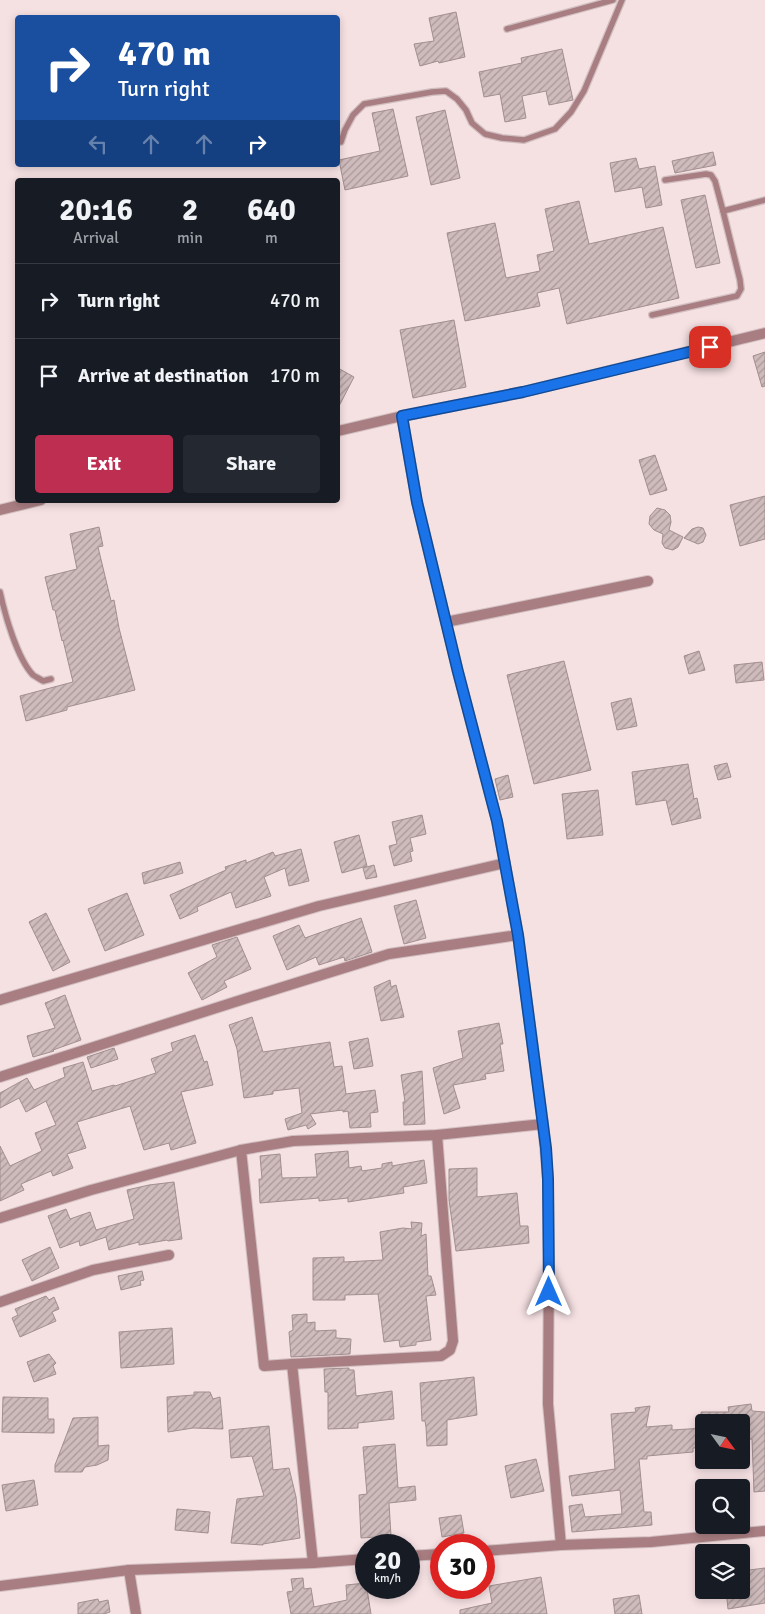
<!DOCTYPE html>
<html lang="en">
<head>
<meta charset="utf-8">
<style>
	body { margin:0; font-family:Signika,sans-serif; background:#242831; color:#f1f3f6; height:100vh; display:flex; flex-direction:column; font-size:19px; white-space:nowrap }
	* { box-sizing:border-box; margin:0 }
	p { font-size:16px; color:#9ea1a6 }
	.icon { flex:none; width:28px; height:28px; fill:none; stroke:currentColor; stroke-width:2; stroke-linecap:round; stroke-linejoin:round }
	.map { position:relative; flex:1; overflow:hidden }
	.side { position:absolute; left:15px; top:178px; width:325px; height:325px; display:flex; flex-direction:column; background:#171b24; border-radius:5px; box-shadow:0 2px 8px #0003 }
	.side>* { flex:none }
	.hud { position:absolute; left:15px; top:15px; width:325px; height:152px; border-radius:5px; box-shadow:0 2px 8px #0003; background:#1a4fa0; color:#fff; overflow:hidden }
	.needle { width:32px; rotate:123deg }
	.fabs { position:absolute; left:695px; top:1414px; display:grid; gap:10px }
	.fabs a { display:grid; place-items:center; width:55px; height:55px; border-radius:5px; background:#171b24; box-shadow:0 2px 8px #0003; font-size:25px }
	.speed { position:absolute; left:355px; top:1534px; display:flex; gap:10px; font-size:25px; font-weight:700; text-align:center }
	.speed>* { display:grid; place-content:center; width:65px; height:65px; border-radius:50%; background:#171b24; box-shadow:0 2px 8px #0003; line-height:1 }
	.speed small { font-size:12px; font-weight:400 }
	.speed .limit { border:8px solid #d22; background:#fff; color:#111 }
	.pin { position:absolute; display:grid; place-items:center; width:42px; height:42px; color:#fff; margin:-21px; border-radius:10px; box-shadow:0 2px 8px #0006 }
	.me { position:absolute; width:55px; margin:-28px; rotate:0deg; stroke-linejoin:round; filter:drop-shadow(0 0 4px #0008) }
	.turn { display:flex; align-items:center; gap:18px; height:105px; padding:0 20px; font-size:22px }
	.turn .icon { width:65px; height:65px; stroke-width:2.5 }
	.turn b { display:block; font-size:35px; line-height:42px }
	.lanes { display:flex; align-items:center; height:48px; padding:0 20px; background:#0003; justify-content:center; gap:25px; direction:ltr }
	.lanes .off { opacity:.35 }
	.eta { display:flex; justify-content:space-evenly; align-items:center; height:85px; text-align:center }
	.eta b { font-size:30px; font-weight:700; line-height:35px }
	.primary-button { display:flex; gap:10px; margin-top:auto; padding:10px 20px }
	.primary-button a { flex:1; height:58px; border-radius:5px; background:#be2e50; color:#fff; font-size:20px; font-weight:700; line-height:58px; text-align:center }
	.primary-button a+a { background:#242831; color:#f1f3f6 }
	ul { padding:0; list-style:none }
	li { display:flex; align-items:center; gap:15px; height:75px; padding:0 20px; border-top:1px solid #363941 }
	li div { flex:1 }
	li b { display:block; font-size:19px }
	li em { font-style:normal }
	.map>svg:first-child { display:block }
	.building { fill:url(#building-hatch); stroke:#a18e8f }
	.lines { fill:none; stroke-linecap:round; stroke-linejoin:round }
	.service-casing { stroke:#d1bfc0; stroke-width:8 }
	.minor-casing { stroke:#d1bfc0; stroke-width:12 }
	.service { stroke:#a97e82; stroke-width:5.5 }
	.minor { stroke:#a97e82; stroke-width:10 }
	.route-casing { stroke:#114b97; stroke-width:12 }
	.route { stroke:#1a73e8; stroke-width:9 }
</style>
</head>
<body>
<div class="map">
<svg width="765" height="1614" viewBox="0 0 765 1614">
	<defs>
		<pattern id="building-hatch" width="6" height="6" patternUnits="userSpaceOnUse" patternTransform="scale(1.25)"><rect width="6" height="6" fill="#cfbbbc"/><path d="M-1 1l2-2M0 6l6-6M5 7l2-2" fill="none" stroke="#a89899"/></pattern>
	</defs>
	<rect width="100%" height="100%" fill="#f5e0e2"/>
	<g class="building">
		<polygon points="456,12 465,57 439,63 438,61 420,66 414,44 434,41 429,18"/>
		<polygon points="562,49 573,100 549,105 546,91 522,96 526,118 505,122 500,94 484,97 479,72 522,63 521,58"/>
		<polygon points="393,109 408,176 345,190 339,160 380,151 372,113"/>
		<polygon points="445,110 460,178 431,185 416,117"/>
		<polygon points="713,152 716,165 675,173 672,161"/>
		<polygon points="636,158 639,169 655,166 662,205 646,208 642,187 615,192 610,163"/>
		<polygon points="705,195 720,263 696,268 681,200"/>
		<polygon points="579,201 589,244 663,227 679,298 567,324 559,288 537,293 540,306 465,321 447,233 495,223 506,278 540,271 537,255 554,251 545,209"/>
		<polygon points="454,320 466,387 413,398 400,330"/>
		<polygon points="765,352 765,386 762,387 753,356"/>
		<polygon points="338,368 354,377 338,408"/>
		<polygon points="655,455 667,490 650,495 639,460"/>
		<polygon points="765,496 765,539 740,546 730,505"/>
		<polygon points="657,508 665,510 670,515 671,522 669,530 683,537 678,547 673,550 665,548 662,543 663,534 654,530 649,524 650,516"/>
		<polygon points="99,527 103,546 98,547 111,601 114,600 119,628 135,690 67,707 67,710 26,721 20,696 73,682 63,640 62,641 55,610 53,610 45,577 77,569 70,534"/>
		<polygon points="698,527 703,528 706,535 703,542 698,544 684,538 692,529"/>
		<polygon points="699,651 705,670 689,674 684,656"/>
		<polygon points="564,661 591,770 534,784 507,675"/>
		<polygon points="762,662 764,680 736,683 734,665"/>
		<polygon points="631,698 637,726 617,730 611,703"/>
		<polygon points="727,763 731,777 718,780 714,766"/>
		<polygon points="688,764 694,799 697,798 701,818 672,825 666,800 636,805 632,772"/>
		<polygon points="508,775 513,797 500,800 495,779"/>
		<polygon points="598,790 603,835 567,839 562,794"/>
		<polygon points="422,815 426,834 410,838 413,851 410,852 412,861 394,866 389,846 397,844 392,822"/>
		<polygon points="359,835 367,866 342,873 334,842"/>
		<polygon points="301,849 309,881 289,886 285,868 264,877 271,896 236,908 231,892 197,907 198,911 180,919 170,895 226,870 225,867 246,860 246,863 273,852 275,856"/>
		<polygon points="180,862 183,873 144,884 142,873"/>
		<polygon points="374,865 377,877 366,879 363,868"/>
		<polygon points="127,893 144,935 105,951 88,909"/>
		<polygon points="416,900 426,938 404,944 394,906"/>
		<polygon points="46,913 70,962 53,971 29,922"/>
		<polygon points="361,918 372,952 345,961 344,957 319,965 316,957 287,970 273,936 299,925 305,938"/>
		<polygon points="237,937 251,969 224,981 227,987 202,1000 188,973 217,957 212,945"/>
		<polygon points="390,980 391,987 396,985 404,1017 381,1021 374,987"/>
		<polygon points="65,995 81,1040 53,1050 54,1051 33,1057 27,1036 55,1028 45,1003"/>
		<polygon points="252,1017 263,1052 330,1042 334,1067 342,1066 346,1094 375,1090 378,1112 370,1113 371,1127 350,1128 348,1111 343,1112 343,1110 310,1114 316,1124 308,1129 306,1125 288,1130 285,1119 302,1113 299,1088 273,1091 273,1094 244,1098 237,1049 229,1025"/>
		<polygon points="499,1023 503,1044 500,1044 504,1071 485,1074 486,1079 453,1085 460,1108 444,1114 433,1068 463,1058 458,1031"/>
		<polygon points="195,1035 204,1062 207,1061 213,1085 181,1092 196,1143 171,1150 169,1143 144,1150 130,1106 77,1122 86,1148 67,1154 73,1168 53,1176 51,1171 21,1184 24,1190 0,1201 0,1146 10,1166 42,1151 35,1133 56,1125 46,1101 26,1112 19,1098 0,1108 0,1093 27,1078 34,1090 65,1077 63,1068 83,1062 92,1091 114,1085 115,1086 156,1073 151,1059 173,1051 171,1043"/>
		<polygon points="368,1038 373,1066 354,1069 349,1042"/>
		<polygon points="114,1048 118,1059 91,1068 87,1057"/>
		<polygon points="422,1071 425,1124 404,1125 403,1102 405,1102 401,1075"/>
		<polygon points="348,1151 349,1168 361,1166 362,1171 382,1168 382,1164 392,1162 392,1166 424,1160 427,1183 403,1187 404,1193 348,1202 348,1198 319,1201 319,1198 260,1203 259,1179 262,1179 260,1156 280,1154 282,1178 317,1177 315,1154"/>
		<polygon points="477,1168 477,1197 517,1193 520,1226 528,1226 529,1243 456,1251 449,1200 449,1169"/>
		<polygon points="174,1182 182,1239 168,1241 167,1240 139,1245 139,1242 109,1250 106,1237 80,1246 79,1241 60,1248 48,1216 66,1209 70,1219 90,1212 96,1230 134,1219 127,1190 149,1185"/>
		<polygon points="411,1222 422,1223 421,1236 426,1234 428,1276 431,1276 436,1295 426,1296 431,1340 416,1342 416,1345 400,1347 399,1340 384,1342 378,1294 345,1295 345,1300 313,1300 313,1258 344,1257 344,1262 383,1260 380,1232 403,1228 412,1229"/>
		<polygon points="50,1247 59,1268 32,1281 22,1260"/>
		<polygon points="142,1271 144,1280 140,1281 141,1285 121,1290 118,1276"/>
		<polygon points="46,1296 49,1300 54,1297 59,1309 52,1312 56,1321 20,1337 12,1318 18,1315 15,1309"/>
		<polygon points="307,1314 307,1323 315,1322 315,1331 336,1330 336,1338 351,1339 350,1354 291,1357 289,1332 293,1330 292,1315"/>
		<polygon points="172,1328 174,1364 121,1368 119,1332"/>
		<polygon points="49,1354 56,1363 53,1366 56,1374 34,1382 27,1362"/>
		<polygon points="349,1368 349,1370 354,1370 356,1396 392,1391 394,1419 358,1423 358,1428 328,1429 328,1392 325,1392 324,1369"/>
		<polygon points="474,1377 477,1415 447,1420 447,1445 427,1446 426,1427 425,1421 422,1421 420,1383"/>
		<polygon points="194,1392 210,1392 213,1399 220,1397 223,1429 193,1428 168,1432 167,1397 194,1395"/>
		<polygon points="3,1397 48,1398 48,1419 54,1419 54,1433 2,1432"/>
		<polygon points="751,1404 752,1411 765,1412 765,1491 754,1492 752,1439 741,1440 741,1422 701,1422 701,1412 729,1412 728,1407"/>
		<polygon points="650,1406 646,1427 672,1425 672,1430 704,1428 704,1447 693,1448 693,1452 647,1456 647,1459 639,1459 644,1512 651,1512 652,1525 572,1532 569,1506 582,1504 585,1517 622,1514 620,1490 572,1496 569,1476 615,1469 611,1414 636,1412 635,1408"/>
		<polygon points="98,1417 98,1446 109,1445 108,1460 97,1465 85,1467 82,1472 55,1472 55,1465 73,1418"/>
		<polygon points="269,1426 273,1470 289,1468 296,1497 300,1538 263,1544 263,1545 231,1543 237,1499 264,1496 252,1456 231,1458 229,1430"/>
		<polygon points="395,1444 398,1488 415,1486 416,1500 389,1503 391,1536 361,1538 359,1495 367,1494 363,1447"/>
		<polygon points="536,1459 544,1491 511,1498 505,1466"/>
		<polygon points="34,1480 38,1505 6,1511 2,1485"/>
		<polygon points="177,1509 210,1512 208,1533 175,1530"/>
		<polygon points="461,1515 464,1533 442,1537 439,1518"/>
		<polygon points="765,1568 765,1603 728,1609 726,1590 741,1590 741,1571"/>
		<polygon points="541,1577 547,1614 460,1614 460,1610 492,1603 489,1586"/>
		<polygon points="303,1578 304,1589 311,1588 314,1607 347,1600 346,1585 366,1583 371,1614 291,1614 287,1592 293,1591 291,1579"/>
		<polygon points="639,1595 642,1614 615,1614 613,1599"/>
		<polygon points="98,1599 99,1602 108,1600 110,1612 104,1614 78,1614 78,1603"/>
	</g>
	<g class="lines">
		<g class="service-casing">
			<g id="service">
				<polyline points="507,29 613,0"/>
				<polyline points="341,142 345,130 353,115 364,104 432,92 446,91 457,99 466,110 472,123 485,134 502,138 524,140 555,129 571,112 584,91 622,0"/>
				<polyline points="723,211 765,200"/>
				<polyline points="652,315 737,296 741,289 740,280 723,211 715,181 711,175 706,174 665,180"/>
				<path d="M 0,592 C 5,615 17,658 33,675 C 36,677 40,679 43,681 L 51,679"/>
			</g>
		</g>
		<g class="minor-casing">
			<g id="minor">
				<polyline points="402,416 417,502 458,672 497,821 518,935 543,1124 548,1179 549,1255 548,1404 561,1545"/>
				<polyline points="338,431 402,416 523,392 765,333"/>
				<polyline points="0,510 41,500"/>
				<polyline points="446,622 648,581"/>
				<polyline points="0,1000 319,906 505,863"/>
				<polyline points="0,1077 241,1000 389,954 518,935"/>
				<polyline points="241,1150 264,1366 292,1364 313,1563"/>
				<polyline points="0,1218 91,1190 241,1150 293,1141 437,1135 543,1124"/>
				<polyline points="0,1302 93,1270 169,1255"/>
				<polyline points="292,1364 441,1356 450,1350 453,1341 437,1135"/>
				<polyline points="484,1551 561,1545 651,1542 765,1531"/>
				<polyline points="409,1556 441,1554"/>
				<polyline points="129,1570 136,1614"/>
				<polyline points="0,1586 129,1570 313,1563 366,1559"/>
			</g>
		</g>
		<use href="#service" class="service"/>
		<use href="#minor" class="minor"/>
	</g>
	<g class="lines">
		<g class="route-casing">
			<polyline id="route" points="549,1292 548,1179 546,1148 518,935 497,821 458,672 417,502 402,416 523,392 710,347"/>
		</g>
		<use href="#route" class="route"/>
	</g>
</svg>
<div class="fabs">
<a><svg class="needle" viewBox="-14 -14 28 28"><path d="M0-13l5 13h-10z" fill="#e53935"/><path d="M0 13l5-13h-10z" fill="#9ea1a6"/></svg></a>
<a><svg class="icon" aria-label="search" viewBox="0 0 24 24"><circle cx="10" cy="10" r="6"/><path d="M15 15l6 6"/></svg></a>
<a><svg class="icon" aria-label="layers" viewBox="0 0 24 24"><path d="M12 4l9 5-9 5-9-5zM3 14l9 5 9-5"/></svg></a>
</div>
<div class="speed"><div>20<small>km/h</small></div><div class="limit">30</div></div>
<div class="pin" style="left:710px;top:347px;background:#d93025"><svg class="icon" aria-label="arrive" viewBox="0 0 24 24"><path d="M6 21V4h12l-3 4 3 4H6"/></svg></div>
<svg class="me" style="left:549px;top:1292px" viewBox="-20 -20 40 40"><path d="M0-17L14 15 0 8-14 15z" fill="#1a73e8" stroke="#fff" stroke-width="4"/></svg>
<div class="hud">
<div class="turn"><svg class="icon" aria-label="right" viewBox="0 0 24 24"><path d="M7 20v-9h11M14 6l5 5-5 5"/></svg><div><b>470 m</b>Turn right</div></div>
<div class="lanes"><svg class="icon off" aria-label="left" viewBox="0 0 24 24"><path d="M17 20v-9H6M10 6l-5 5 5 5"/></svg><svg class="icon off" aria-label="ahead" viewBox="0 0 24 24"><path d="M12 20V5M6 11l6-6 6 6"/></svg><svg class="icon off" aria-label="ahead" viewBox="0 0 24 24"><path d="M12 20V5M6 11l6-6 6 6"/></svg><svg class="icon" aria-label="right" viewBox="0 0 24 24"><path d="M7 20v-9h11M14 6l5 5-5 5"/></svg></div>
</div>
<section class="side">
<div class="eta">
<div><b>20:16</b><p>Arrival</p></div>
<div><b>2</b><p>min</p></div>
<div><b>640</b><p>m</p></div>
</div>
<ul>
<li><svg class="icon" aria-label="right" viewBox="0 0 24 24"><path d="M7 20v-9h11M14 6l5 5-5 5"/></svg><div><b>Turn right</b></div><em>470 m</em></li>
<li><svg class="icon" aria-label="arrive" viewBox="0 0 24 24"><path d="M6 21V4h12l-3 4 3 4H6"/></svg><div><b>Arrive at destination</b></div><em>170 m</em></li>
</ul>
<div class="primary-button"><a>Exit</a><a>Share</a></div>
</section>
</div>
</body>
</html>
